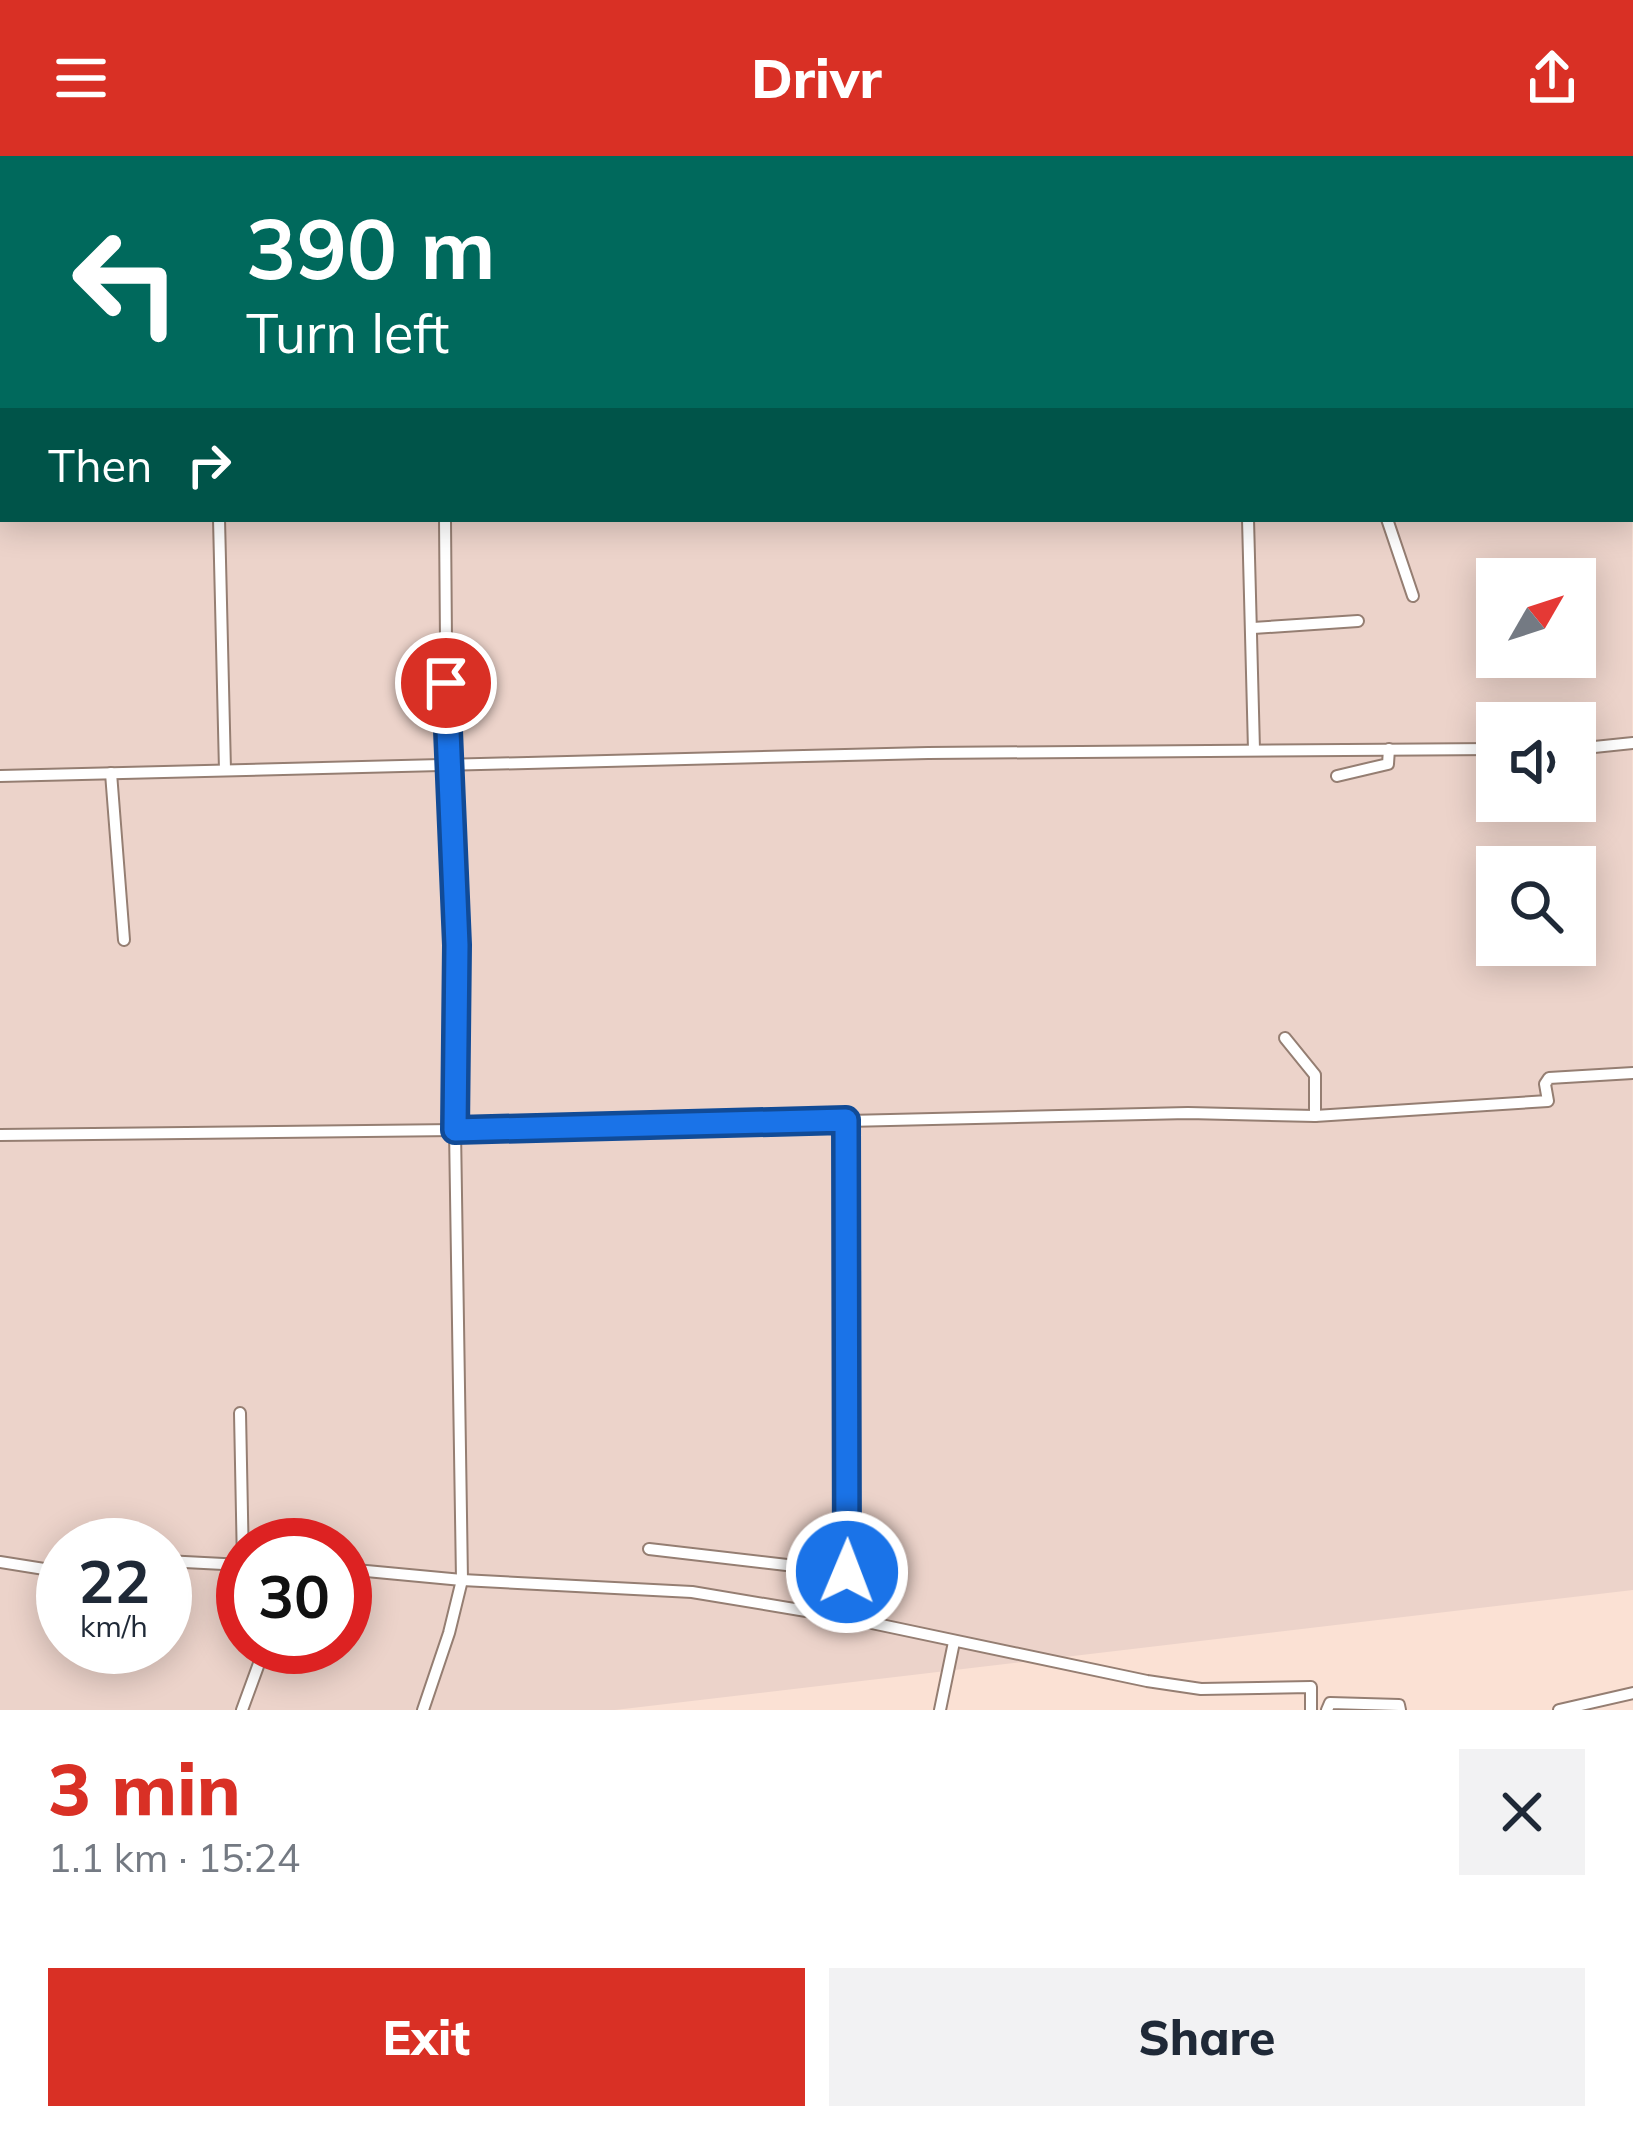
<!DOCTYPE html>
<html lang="en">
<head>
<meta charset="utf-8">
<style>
	body { margin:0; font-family:Mulish,sans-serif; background:#f2f2f3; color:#1f2937; height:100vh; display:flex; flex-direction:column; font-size:45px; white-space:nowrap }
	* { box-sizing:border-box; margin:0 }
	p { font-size:39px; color:#747a83 }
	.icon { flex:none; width:66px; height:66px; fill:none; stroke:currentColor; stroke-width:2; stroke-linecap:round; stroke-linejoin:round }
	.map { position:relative; height:1554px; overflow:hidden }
	.details { display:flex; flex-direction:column; background:#fff; flex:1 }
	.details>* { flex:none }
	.banner { position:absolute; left:0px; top:0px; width:1635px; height:366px; box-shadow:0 6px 30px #0003; background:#00695c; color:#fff; overflow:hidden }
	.needle { width:78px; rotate:51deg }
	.buttons { position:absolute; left:1476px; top:402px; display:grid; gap:24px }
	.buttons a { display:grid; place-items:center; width:120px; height:120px; border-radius:0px; background:#fff; box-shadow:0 6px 30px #0003; font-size:60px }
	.speed { position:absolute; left:36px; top:1362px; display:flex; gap:24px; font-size:60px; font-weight:700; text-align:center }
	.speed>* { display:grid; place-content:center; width:156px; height:156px; border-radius:50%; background:#fff; box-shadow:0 6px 30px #0003; line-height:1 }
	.speed small { font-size:30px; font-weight:400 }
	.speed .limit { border:18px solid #d22; background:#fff; color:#111 }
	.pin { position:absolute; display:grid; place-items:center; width:102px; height:102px; color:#fff; margin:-51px; border:6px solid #fff; border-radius:50%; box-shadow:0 3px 12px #0007 }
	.me { position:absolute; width:132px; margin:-66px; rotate:1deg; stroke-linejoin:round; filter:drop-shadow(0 0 9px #0008) }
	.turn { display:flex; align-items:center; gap:42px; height:252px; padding:0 48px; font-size:54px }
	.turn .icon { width:156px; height:156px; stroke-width:2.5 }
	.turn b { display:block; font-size:84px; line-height:102px }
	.then { display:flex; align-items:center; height:114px; padding:0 48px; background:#0003; gap:24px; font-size:45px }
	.round { display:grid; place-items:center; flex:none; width:126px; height:126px; border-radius:0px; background:#f2f2f3 }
	.summary { display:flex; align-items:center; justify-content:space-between; height:204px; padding:0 48px }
	h1 { font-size:72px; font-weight:800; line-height:90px; color:#d93025 }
	.primary-button { display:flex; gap:24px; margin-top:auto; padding:24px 48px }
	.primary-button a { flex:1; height:138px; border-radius:0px; background:#d93025; color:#fff; font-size:48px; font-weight:800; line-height:138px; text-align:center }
	.primary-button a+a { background:#f2f2f3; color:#1f2937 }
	header { display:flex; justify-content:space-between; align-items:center; height:156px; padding:0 48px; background:#d93025; color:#fff; font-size:54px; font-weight:800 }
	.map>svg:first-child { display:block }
	.industrial { fill:#ecd3ca; fill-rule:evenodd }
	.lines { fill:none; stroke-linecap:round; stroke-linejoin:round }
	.minor-casing { stroke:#957e72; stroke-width:14 }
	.minor { stroke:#fff; stroke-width:10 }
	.route-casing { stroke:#114b97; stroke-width:30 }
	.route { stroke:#1a73e8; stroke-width:21 }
</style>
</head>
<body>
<header><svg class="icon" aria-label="menu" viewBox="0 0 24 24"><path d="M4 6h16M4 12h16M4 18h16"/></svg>Drivr<svg class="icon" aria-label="share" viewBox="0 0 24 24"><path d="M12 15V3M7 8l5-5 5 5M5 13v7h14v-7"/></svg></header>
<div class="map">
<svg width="1633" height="1554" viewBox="0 0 1633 1554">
	<rect width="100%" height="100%" fill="#fbe1d4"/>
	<path class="industrial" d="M 0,0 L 1473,0 L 1475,3 L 3,3 L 3,363 L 1632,363 L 1632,201 L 1633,1434 L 615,1554 L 0,1554 ZM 1497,423 L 1575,423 L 1575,501 L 1497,501 ZM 1497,567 L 1575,567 L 1575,645 L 1497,645 ZM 1497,711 L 1575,711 L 1575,789 L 1497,789 ZM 63,1389 L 165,1389 L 165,1491 L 63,1491 ZM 243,1389 L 345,1389 L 345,1491 L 243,1491 Z"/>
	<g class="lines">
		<g class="minor-casing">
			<g id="minor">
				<polyline points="442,0 442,3"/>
				<polyline points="1630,3 1630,0"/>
				<polyline points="1632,68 1633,68"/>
				<polyline points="1632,169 1633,170"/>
				<polyline points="1632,220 1633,219"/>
				<polyline points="0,243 3,243"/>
				<polyline points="1632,325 1633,327"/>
				<polyline points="219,363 225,614"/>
				<polyline points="1248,363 1254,594"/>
				<polyline points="1387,363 1413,440"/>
				<polyline points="1253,472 1358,465"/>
				<polyline points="1575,593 1633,587"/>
				<polyline points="111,617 124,784"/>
				<polyline points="0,620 928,597 1497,593"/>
				<polyline points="1337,620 1388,608 1389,593"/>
				<polyline points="1285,882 1315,919 1315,960"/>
				<polyline points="846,964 848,1462"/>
				<polyline points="0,979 455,974 1188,957 1315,960 1548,945 1545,928 1549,922 1633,917"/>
				<polyline points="240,1257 243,1409"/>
				<polyline points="649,1393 847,1416"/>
				<polyline points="165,1405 243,1409"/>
				<polyline points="0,1406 63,1416"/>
				<polyline points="345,1413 462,1424 692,1436 848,1462 1147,1525 1201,1533 1311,1531 1311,1554"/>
				<polyline points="242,1554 265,1491"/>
				<polyline points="423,1554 449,1477 462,1424 455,974 457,789 447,609 445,363"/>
				<polyline points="940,1554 954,1486"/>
				<polyline points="1327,1554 1330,1547 1399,1549 1400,1554"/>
				<polyline points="1559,1554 1633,1537"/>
			</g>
		</g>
		<use href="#minor" class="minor"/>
	</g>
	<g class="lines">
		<g class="route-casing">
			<polyline id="route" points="446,527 457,789 455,974 846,964 847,1416"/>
		</g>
		<use href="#route" class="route"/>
	</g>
</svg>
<div class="buttons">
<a><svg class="needle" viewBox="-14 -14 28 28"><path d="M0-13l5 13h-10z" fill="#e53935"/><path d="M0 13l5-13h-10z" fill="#747a83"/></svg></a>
<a><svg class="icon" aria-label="sound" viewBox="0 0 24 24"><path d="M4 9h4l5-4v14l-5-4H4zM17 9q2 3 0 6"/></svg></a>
<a><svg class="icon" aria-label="search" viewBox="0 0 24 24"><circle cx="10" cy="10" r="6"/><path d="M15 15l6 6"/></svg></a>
</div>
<div class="speed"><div>22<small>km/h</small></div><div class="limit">30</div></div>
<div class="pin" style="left:446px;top:527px;background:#d93025"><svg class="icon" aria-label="arrive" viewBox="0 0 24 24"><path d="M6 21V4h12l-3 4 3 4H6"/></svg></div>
<svg class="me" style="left:847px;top:1416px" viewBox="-20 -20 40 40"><circle r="17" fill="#1a73e8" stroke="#fff" stroke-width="3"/><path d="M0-11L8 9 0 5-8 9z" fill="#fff"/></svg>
<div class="banner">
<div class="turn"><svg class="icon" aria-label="left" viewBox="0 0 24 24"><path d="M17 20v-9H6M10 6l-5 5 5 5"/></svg><div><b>390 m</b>Turn left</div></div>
<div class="then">Then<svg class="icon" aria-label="right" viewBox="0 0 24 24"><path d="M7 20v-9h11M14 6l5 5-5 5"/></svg></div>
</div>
</div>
<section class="details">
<div class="summary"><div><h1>3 min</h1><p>1.1 km · 15:24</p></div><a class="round"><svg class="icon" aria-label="close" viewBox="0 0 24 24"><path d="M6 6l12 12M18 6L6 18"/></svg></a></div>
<div class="primary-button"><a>Exit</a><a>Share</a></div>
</section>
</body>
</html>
